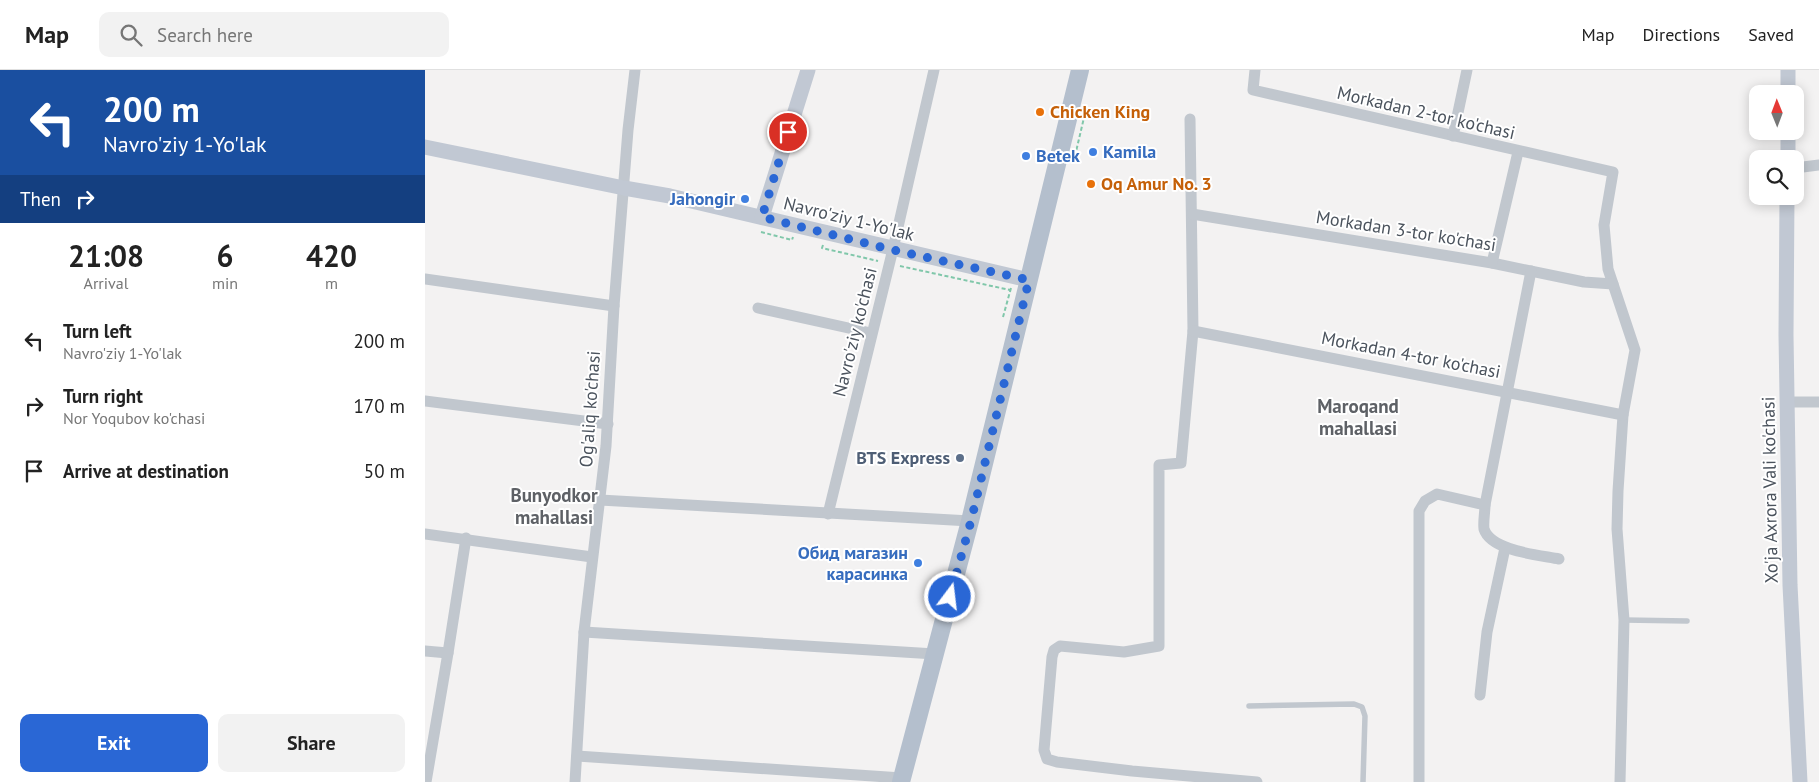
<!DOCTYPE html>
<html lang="en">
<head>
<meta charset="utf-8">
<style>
	body { margin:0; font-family:"PT Sans",sans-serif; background:#f2f2f2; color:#222; height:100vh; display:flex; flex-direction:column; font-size:19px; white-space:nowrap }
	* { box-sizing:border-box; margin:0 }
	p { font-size:16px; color:#767676 }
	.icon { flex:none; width:28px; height:28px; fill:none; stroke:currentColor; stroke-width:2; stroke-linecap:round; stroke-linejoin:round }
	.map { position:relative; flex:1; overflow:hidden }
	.details { display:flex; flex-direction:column; background:#fff; width:425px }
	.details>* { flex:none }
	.banner { background:#1a4fa0; color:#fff; overflow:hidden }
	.needle { width:32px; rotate:359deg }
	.tools { position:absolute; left:1324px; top:15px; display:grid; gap:10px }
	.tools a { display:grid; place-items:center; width:55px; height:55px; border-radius:10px; background:#fff; box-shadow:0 2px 12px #0003; font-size:25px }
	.pin { position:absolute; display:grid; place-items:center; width:42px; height:42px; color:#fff; margin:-21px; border:2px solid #fff; border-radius:50%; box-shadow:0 1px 5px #0007 }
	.me { position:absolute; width:55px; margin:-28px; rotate:15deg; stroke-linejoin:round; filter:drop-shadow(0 0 4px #0008) }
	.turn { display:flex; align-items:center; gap:18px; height:105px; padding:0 20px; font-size:22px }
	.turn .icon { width:65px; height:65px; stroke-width:2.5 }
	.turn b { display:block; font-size:35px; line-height:42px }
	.then { display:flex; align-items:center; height:48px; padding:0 20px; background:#0003; gap:10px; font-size:19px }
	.eta { display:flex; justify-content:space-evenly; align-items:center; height:85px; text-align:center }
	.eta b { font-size:30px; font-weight:700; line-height:35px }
	.cta { display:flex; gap:10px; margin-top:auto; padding:10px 20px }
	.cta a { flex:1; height:58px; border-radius:10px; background:#2a67d5; color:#fff; font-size:20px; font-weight:700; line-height:58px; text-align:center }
	.cta a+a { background:#f2f2f2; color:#222 }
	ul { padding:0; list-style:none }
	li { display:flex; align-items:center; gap:15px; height:65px; padding:0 20px }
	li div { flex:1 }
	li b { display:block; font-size:19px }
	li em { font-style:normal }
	header { display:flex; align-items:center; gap:30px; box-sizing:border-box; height:70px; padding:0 25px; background:#fff; border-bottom:1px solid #e0e0e0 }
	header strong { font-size:24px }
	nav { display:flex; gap:28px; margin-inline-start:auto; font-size:18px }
	.search { width:350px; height:45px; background:#f2f2f2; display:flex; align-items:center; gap:12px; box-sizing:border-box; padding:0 18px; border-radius:10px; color:#767676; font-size:19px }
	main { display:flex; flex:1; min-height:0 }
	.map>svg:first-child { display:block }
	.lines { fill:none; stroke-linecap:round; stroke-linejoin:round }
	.path { stroke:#80c7aa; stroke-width:2; stroke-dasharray:4 2.5; stroke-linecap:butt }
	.lane { stroke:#c1c7ce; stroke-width:5.5 }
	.street { stroke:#c1c7ce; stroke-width:11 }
	.secondary { stroke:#c1c8d3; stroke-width:15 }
	.primary { stroke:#b4bfcd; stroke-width:18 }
	.route { stroke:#2a67d5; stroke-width:9; stroke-dasharray:0 16.2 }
	.food-dot { fill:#e8710a; stroke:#fff; stroke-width:2 }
	.shop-dot { fill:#3f7fe0; stroke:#fff; stroke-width:2 }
	.service-dot { fill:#5c6f8a; stroke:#fff; stroke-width:2 }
	.labels { text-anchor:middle; stroke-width:4; stroke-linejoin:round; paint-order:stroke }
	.food-label { font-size:18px; font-weight:bold; fill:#c56008; stroke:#fff; text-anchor:start }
	.street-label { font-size:18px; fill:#4b535d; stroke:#fff }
	.shop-label { font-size:18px; font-weight:bold; fill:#366cbe; stroke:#fff; text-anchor:start }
	.service-label { font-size:18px; font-weight:bold; fill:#4e5e75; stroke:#fff; text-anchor:end }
	.neighbourhood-label { font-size:19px; font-weight:bold; fill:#5e6166; stroke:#fff }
</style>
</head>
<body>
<header>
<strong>Map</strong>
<div class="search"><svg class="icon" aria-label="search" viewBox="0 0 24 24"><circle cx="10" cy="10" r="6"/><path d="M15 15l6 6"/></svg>Search here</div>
<nav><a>Map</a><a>Directions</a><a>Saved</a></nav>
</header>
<main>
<section class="details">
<div class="banner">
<div class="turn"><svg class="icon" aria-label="left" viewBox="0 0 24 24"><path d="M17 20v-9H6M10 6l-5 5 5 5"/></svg><div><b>200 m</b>Navro'ziy 1-Yo'lak</div></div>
<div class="then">Then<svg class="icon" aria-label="right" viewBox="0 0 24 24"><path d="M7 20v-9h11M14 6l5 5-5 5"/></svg></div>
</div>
<div class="eta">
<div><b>21:08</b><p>Arrival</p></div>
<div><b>6</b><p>min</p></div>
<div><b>420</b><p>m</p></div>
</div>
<ul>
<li><svg class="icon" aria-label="left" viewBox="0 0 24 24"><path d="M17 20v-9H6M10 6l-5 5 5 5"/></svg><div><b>Turn left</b><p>Navro'ziy 1-Yo'lak</p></div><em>200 m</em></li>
<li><svg class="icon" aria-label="right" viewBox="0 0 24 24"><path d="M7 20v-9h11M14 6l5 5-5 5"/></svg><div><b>Turn right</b><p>Nor Yoqubov ko'chasi</p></div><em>170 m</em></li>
<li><svg class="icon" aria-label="arrive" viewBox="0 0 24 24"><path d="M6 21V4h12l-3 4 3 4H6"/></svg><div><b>Arrive at destination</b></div><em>50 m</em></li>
</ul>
<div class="cta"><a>Exit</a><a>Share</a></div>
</section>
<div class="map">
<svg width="1394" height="712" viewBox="0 0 1394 712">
	<rect width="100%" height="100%" fill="#f3f2f2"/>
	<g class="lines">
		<g class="path">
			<polyline points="650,86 661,39"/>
			<polyline points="336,162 367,170 368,167"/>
			<polyline points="398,175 397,178 453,191"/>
			<polyline points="475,196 585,220"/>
			<polyline points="578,247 586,218"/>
		</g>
		<g class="lane">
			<polyline points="1199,550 1262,551"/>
			<polyline points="824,636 929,634 937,637 940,646 938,712"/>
		</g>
		<g class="street">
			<polyline points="830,0 828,20 1188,102 1179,155 1183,199 1210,280 1198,345 1193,421 1192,459 1199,550 1195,712"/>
			<polyline points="765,49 768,261 756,393 734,395 734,576 699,582 635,576 629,580 627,587 619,680 622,689 632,692 707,701 832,712"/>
			<polyline points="1028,66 1042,0"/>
			<polyline points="1370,98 1394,95"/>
			<polyline points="767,144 1067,193 1159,212 1188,214"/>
			<polyline points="1067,193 1093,82"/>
			<polyline points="0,209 189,236"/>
			<polyline points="333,238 446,263"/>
			<polyline points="768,261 1198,345"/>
			<polyline points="0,331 183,354"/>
			<polyline points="1362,332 1394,332"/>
			<polyline points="175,430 545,451"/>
			<path d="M 1060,435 C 1060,442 1058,452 1059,459 C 1066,481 1114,485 1134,489"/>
			<polyline points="403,444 468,179 509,0"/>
			<polyline points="0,464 167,487"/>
			<polyline points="159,562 510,584"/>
			<polyline points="0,581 23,583"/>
			<polyline points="1055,625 1062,562 1080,478"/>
			<polyline points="152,686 477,708"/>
			<polyline points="1,712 23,583 41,468"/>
			<polyline points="150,712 159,562 181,376 189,236 203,60 210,0"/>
			<polyline points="994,712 994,441 1000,431 1012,424 1060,435 1106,201"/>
		</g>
		<g class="secondary">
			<polyline points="1363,24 1363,0"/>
			<polyline points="0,77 199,118 245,126 604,210"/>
			<polyline points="1363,89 1363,61"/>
			<polyline points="1362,126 1361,265 1365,515 1375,712"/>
			<polyline points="337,147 383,0"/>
		</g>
		<polyline class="primary" points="476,712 545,451 655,0"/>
	</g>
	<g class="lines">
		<polyline class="route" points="363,62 337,147 468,180 604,210 546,451 525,527"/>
	</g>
	<g class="food-dot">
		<circle cx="615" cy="42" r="5"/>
		<circle cx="666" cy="114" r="5"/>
	</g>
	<g class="shop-dot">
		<circle cx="668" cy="82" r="5"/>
		<circle cx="601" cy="86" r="5"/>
		<circle cx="320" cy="129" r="5"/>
		<circle cx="493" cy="493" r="5"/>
	</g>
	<circle class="service-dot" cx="535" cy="388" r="5"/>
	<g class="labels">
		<g class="food-label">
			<text x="625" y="48">Chicken King</text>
			<text x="676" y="120">Oq Amur No. 3</text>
		</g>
		<g class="street-label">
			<text transform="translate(1001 43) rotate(13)" y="6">Morkadan 2-tor ko'chasi</text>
			<text transform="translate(424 149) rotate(14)" y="6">Navro'ziy 1-Yo'lak</text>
			<text transform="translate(981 161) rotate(9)" y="6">Morkadan 3-tor ko'chasi</text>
			<text transform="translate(430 262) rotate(-76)" y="6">Navro'ziy ko'chasi</text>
			<text transform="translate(986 285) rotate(11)" y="6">Morkadan 4-tor ko'chasi</text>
			<text transform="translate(165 339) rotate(-86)" y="6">Og'aliq ko'chasi</text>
			<text transform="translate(1345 420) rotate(-91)" y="6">Xo'ja Axrora Vali ko'chasi</text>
		</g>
		<g class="shop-label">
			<text x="678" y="88">Kamila</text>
			<text x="611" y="92">Betek</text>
			<text x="310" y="135" text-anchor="end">Jahongir</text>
			<text x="483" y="489" text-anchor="end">Обид магазин<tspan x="483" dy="21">карасинка</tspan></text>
		</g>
		<g class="service-label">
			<text x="525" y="394">BTS Express</text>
		</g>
		<g class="neighbourhood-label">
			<text x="933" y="343">Maroqand<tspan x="933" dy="22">mahallasi</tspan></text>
			<text x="129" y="432">Bunyodkor<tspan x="129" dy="22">mahallasi</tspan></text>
		</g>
	</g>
</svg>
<div class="tools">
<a><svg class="needle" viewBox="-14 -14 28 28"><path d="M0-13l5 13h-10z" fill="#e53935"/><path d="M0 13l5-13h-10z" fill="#767676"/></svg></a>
<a><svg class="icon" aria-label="search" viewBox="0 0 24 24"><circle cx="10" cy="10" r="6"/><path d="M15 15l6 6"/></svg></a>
</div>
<div class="pin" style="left:363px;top:62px;background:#d93025"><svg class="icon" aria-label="arrive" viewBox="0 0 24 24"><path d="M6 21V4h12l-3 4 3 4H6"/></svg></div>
<svg class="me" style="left:525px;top:527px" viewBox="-20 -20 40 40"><circle r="17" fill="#2a67d5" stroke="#fff" stroke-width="3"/><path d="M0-11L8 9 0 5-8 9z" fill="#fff"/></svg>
</div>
</main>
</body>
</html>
